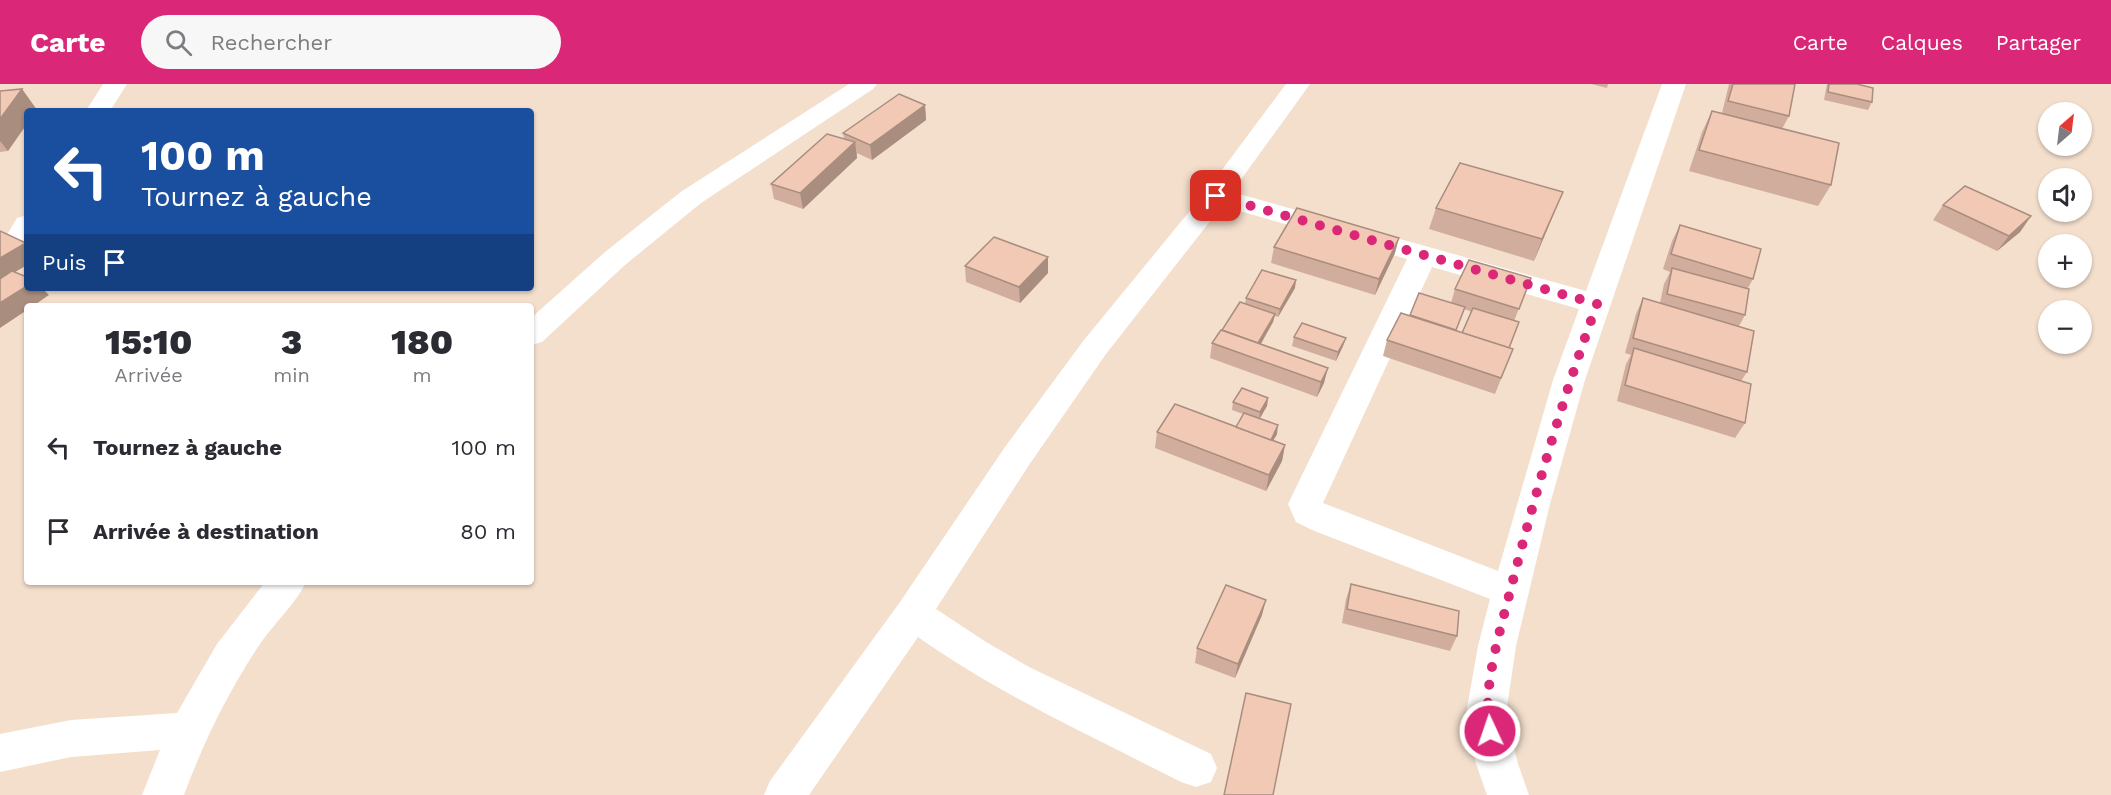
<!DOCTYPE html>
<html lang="fr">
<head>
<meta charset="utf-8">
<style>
	body { margin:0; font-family:"Work Sans",sans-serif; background:#f7f7f7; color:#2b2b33; height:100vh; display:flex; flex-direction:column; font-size:22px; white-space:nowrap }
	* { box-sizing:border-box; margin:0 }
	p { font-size:20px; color:#7c7c81 }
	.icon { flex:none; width:33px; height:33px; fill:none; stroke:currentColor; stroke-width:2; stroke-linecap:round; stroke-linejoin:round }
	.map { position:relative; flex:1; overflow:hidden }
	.details { position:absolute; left:24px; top:219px; width:510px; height:282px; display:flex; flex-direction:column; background:#fff; border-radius:6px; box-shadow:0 2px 4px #0004 }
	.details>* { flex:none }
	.hud { position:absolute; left:24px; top:24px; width:510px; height:183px; border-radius:6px; box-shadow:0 2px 4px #0004; background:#1a4fa0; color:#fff; overflow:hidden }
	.needle { width:39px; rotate:28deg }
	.fabs { position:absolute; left:2038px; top:18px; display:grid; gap:12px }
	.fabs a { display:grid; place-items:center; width:54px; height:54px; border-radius:50%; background:#fff; box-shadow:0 2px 4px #0004; font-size:30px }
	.pin { position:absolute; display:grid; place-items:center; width:51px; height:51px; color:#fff; margin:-26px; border-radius:12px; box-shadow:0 3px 9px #0006 }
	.me { position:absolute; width:66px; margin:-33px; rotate:357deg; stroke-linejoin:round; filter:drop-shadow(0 0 4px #0008) }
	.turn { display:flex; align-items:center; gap:21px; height:126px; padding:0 18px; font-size:27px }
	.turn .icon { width:78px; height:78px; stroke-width:2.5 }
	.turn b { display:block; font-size:42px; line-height:51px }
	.then { display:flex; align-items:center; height:57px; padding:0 18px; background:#0003; gap:12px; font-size:22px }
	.eta { display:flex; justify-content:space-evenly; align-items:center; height:102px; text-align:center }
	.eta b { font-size:36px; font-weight:800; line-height:42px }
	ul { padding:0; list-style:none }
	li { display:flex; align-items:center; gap:18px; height:84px; padding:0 18px }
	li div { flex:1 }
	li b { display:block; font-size:22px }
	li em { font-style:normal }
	header { display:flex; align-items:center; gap:36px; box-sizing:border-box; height:84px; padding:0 30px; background:#db2777; color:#fff }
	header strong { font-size:28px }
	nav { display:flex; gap:33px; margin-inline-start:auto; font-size:21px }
	.search { width:420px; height:54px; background:#f7f7f7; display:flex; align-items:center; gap:15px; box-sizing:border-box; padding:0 21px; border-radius:33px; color:#7c7c81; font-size:22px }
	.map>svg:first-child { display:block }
	.residential { fill:#f4dfcd; fill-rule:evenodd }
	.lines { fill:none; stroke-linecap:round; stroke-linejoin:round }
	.minor { fill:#fff; fill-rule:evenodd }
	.wall { fill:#d0ad9c; fill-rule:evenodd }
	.shaded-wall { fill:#a98d7f }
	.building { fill:#f2c9b5; stroke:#a98d7f; stroke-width:1.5 }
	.route { stroke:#db2777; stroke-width:10; stroke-dasharray:0 18 }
</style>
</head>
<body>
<header>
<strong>Carte</strong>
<div class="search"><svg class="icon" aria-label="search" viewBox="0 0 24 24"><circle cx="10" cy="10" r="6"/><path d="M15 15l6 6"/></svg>Rechercher</div>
<nav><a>Carte</a><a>Calques</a><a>Partager</a></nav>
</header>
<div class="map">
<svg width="2111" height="711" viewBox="0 0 2111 711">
	<rect width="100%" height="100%" fill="#fceede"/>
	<path class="residential" d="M 0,0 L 2111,0 L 2111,711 L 0,711 ZM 27,27 L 531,27 L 531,204 L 27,204 ZM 2049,28 L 2082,28 L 2082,62 L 2049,62 ZM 2049,94 L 2082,94 L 2082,128 L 2049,128 ZM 2049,160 L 2082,160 L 2082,194 L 2049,194 ZM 27,222 L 531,222 L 531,498 L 27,498 ZM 2049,226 L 2082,226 L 2082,260 L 2049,260 Z"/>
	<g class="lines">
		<g class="minor">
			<polygon points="103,0 127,0 110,27 86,27"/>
			<polygon points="849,0 877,0 873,5 701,119 625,181 542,258 531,261 531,234 605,168 682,107"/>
			<path d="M 1286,0 L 1310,0 L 1232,108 L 1586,207 L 1662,0 L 1686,0 L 1585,296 L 1550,420 L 1516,562 L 1506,630 L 1518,680 L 1529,711 L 1487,711 L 1476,680 L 1466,630 L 1478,562 L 1490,515 L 1312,446 L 1296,438 L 1288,420 L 1407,175 L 1222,122 L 1106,270 L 1029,381 L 936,525 L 986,558 L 1029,583 L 1211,670 L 1217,684 L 1211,698 L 1196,703 L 1181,698 C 1091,652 1000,611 918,553 L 809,711 L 764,711 L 770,697 L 900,518 L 1005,363 L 1084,256 L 1207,106 ZM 1432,183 L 1579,225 L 1553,296 L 1498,487 L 1323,419 Z"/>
			<polygon points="27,131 27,163 17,166 7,163 3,157 17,134"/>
			<path d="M 265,498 L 306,498 C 295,521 274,539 260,560 C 228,608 204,657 184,711 L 142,711 L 160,666 L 71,673 L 0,688 L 0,650 L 71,636 L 177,629 L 217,560 Z"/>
		</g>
	</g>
	<g class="wall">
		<polygon points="1591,0 1608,0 1607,4"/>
		<polygon points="1729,0 1795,0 1789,32 1782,45 1831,101 1818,122 1689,87 1702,48 1712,27 1722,29"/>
		<polygon points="1827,0 1857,0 1872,18 1868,26 1824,16"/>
		<polygon points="22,5 37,26 36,27 27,27 8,67 0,68 0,7"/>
		<polygon points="925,21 926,36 872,76 857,69 857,74 803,125 774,115 771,100 844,55 843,49"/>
		<polygon points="1563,108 1534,177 1429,145 1436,124"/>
		<polygon points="1943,121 2031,132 2020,148 1997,167 1933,136"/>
		<polygon points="1680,141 1753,195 1748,204 1745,231 1739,242 1747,288 1741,297 1745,339 1735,354 1617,317 1626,280 1631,271 1625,269 1636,230 1643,214 1660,219 1664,200 1670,188 1663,185 1672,157"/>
		<polygon points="1274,163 1395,169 1375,211 1271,179"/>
		<polygon points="965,182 1048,189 1020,219 966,198"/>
		<path d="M 1531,194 L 1514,237 L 1509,264 L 1513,265 L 1495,310 L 1383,272 L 1387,256 L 1410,231 L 1451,219 L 1455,205 ZM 1464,225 L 1472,228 L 1462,249 L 1456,247 Z"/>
		<polygon points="1295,204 1278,233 1275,232 1273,238 1261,260 1324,299 1317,313 1210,274 1212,259 1245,220 1246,214"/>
		<polygon points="1294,253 1346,254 1343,262 1336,277 1292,262"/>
		<polygon points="1268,314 1267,322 1259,334 1277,350 1273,357 1285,361 1282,377 1266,407 1155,364 1157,348 1236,343 1243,330 1232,326 1233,318"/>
		<polygon points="1351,500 1457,552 1450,567 1342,539 1346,515"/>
		<polygon points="1262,531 1235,594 1195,579 1197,564"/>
	</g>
	<g class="shaded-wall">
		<polygon points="22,5 37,26 36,27 27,27 27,40 8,67 0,57 0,35"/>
		<polygon points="925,21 926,36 872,76 870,61"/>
		<polygon points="855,58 857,74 803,125 800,109"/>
		<polygon points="1563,108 1554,129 1534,177 1542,155"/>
		<polygon points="2031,132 2020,148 1997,167 2009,152"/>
		<polygon points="1399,154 1395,169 1375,211 1379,195"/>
		<polygon points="26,159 27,161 27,181 0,197 0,174"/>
		<polygon points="1048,173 1048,189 1020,219 1019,203"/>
		<polygon points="1296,196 1295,204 1278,233 1280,225"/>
		<polygon points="27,202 27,204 42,204 49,211 33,222 27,222 27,226 0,244 0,219"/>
		<polygon points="1275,230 1273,238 1256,268 1257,260"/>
		<polygon points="1346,254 1343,262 1336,277 1338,268"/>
		<polygon points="1328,284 1324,299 1317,313 1321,298"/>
		<polygon points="1268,314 1267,322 1259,336 1260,328"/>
		<polygon points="1278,341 1277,350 1269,364 1270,356"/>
		<polygon points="1285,361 1282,377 1266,407 1269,391"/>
		<polygon points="1266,516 1262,531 1235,594 1238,580"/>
	</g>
	<g class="building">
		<polygon points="1733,0 1795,0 1789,32 1728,17"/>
		<polygon points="1829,0 1857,0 1873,4 1872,18 1828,8"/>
		<polygon points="22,5 0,35 0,7"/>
		<polygon points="899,10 925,21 870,61 843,49"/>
		<polygon points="1712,27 1839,59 1831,101 1699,66"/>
		<polygon points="827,50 855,58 800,109 771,100"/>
		<polygon points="1460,79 1563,108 1542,155 1436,124"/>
		<polygon points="1965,102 2031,132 2009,152 1943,121"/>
		<polygon points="1297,124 1399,154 1379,195 1274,163"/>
		<polygon points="1680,141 1761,165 1753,195 1671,170"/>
		<polygon points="0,147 26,159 0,174"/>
		<polygon points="994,153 1048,173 1019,203 965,182"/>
		<polygon points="1469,176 1531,194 1519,225 1455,205"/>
		<polygon points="1672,184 1749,205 1745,231 1667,210"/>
		<polygon points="1262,186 1296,196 1280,225 1246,214"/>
		<polygon points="12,187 27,193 27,202 0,219 0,195"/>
		<polygon points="1419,209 1465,223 1456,246 1410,231"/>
		<polygon points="1643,214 1754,247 1747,288 1633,254"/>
		<polygon points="1240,218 1275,230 1258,259 1222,246"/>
		<polygon points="1473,224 1519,238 1509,264 1462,249"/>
		<polygon points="1401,229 1513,265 1501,294 1387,256"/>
		<polygon points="1302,239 1346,254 1338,268 1294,253"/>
		<polygon points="1221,246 1328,284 1321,298 1212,259"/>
		<polygon points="1634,264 1751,300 1745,339 1625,301"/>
		<polygon points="1242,304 1268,314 1260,328 1233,318"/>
		<polygon points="1175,320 1285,361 1269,391 1157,348"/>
		<polygon points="1244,329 1278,341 1271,356 1236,343"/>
		<polygon points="1351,500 1459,527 1457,552 1347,525"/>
		<polygon points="1226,501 1266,516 1238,580 1197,564"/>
		<polygon points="1246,609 1291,620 1273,711 1224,711"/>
	</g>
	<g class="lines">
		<path class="route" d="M 1216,112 L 1597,220 C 1563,313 1536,407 1511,504 C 1501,544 1481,607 1490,647"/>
	</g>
</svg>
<div class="fabs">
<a><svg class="needle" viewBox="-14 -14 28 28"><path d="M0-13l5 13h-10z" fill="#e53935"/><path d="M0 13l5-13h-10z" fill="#7c7c81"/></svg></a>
<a><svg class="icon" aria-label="sound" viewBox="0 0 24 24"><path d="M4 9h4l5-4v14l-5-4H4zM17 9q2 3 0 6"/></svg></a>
<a>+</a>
<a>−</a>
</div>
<div class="pin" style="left:1216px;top:112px;background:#d93025"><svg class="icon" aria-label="arrive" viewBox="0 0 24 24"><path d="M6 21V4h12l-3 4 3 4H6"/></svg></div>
<svg class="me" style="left:1490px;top:647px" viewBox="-20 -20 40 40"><circle r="17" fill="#db2777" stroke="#fff" stroke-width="3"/><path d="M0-11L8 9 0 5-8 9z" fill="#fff"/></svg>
<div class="hud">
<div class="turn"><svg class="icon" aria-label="left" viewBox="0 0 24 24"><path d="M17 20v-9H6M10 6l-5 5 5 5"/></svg><div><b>100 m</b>Tournez à gauche</div></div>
<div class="then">Puis<svg class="icon" aria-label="arrive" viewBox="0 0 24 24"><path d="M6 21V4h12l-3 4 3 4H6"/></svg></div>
</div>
<section class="details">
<div class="eta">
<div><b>15:10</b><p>Arrivée</p></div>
<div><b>3</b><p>min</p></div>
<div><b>180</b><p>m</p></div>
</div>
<ul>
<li><svg class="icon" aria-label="left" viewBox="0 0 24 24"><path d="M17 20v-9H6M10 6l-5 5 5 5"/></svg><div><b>Tournez à gauche</b></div><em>100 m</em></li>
<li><svg class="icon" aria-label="arrive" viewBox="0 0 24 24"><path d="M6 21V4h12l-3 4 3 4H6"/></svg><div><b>Arrivée à destination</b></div><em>80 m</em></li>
</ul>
</section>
</div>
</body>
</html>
